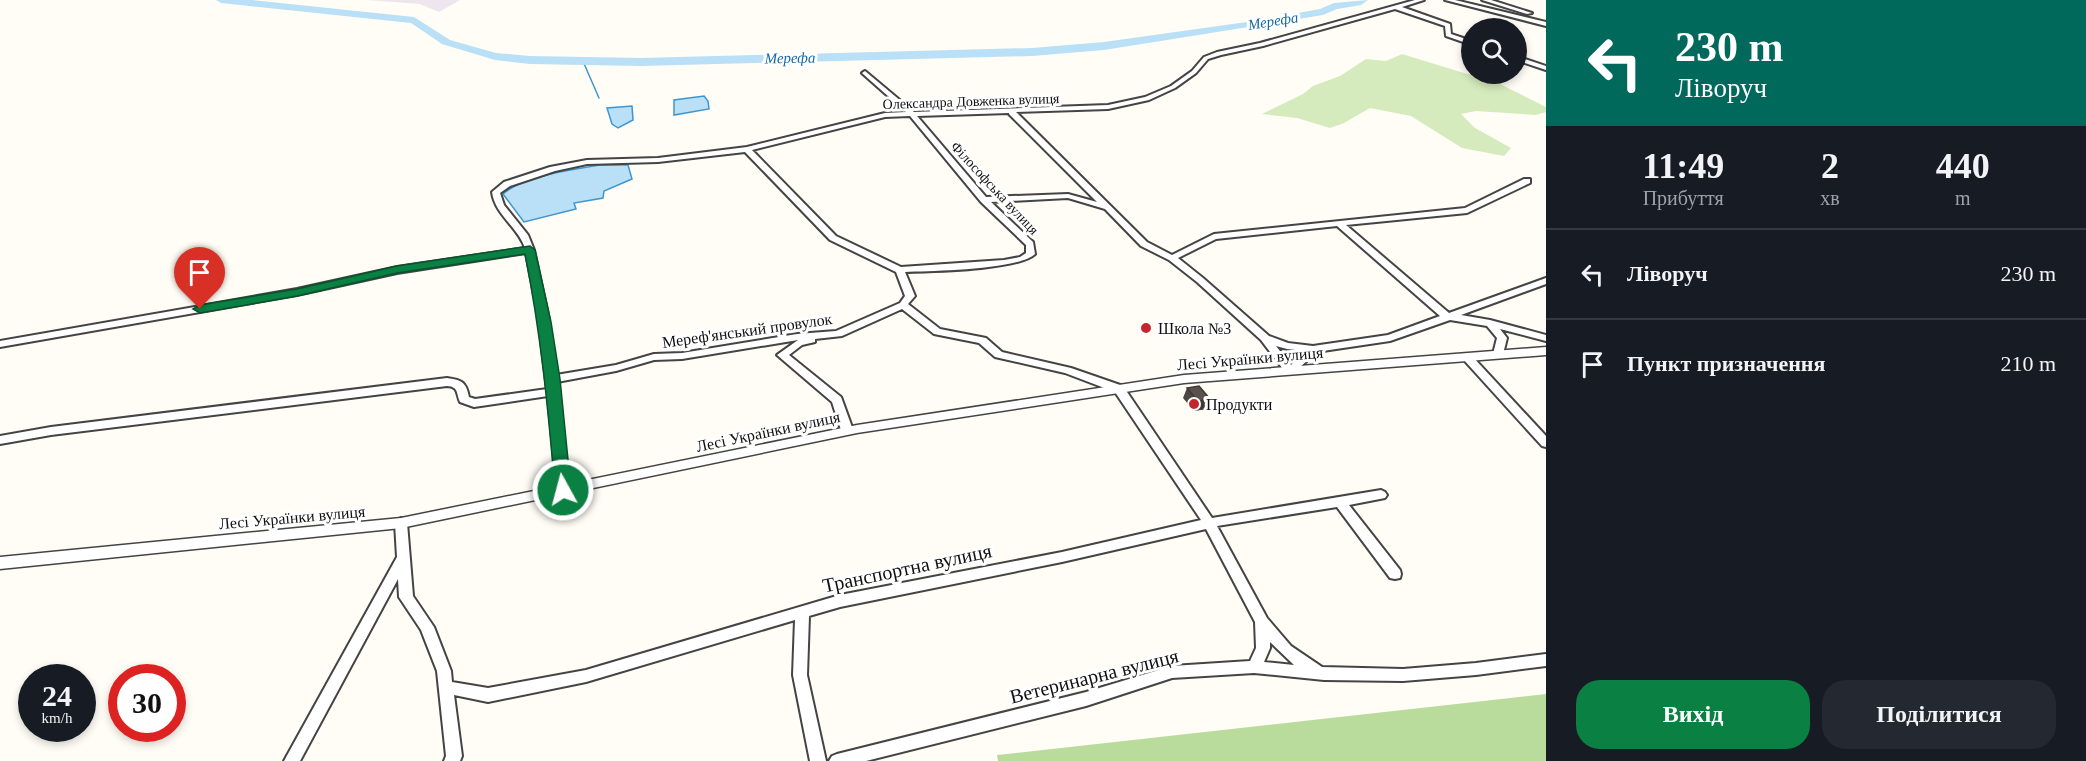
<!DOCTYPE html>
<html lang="uk">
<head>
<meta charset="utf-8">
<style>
	body { margin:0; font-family:"Times New Roman",serif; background:#242831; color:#f1f3f6; height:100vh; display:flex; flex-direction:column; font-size:22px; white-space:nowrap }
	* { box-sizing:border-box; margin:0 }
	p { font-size:20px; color:#9ea1a6 }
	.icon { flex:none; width:33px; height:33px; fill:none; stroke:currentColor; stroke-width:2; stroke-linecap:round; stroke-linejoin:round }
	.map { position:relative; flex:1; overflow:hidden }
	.sheet { display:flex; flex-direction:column; background:#171b24; width:540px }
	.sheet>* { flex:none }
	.top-card { background:#00695c; color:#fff; overflow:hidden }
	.controls { position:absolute; left:1461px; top:18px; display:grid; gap:12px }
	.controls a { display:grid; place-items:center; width:66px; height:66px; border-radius:50%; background:#171b24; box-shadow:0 3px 9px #0003; font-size:30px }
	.speed { position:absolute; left:18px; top:664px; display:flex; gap:12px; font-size:30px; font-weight:700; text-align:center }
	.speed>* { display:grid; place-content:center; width:78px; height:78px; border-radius:50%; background:#171b24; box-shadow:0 3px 9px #0003; line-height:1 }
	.speed small { font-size:15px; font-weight:400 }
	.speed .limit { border:9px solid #d22; background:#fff; color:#111 }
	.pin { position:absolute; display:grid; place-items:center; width:51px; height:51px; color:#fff; margin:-62px -26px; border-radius:50% 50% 50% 0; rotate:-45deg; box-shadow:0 0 6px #0007 }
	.pin .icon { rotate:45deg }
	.me { position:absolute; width:66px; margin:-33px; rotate:353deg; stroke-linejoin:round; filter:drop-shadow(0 0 4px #0008) }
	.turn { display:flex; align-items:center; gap:21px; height:126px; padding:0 30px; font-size:27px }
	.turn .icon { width:78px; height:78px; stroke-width:2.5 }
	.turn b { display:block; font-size:42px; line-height:51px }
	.eta { display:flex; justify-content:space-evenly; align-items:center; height:102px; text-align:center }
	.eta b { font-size:36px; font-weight:800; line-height:42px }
	.action { display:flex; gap:12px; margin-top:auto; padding:12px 30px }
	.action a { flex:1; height:69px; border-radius:24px; background:#0b8043; color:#fff; font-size:24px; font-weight:800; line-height:69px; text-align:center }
	.action a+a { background:#242831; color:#f1f3f6 }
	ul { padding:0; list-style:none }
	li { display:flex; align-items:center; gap:18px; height:90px; padding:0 30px; border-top:2px solid #363941 }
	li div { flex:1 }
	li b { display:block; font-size:22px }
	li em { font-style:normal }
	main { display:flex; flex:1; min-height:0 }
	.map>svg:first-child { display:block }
	.industrial { fill:#eee6ef }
	.green { fill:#d5ebbd }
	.forest { fill:#b9dc9c }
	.water { fill:#b9e0f7; stroke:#3f96cf; stroke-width:1.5 }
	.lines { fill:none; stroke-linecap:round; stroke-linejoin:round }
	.stream { stroke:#3f96cf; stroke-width:1.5 }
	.river { fill:#b9e0f7; fill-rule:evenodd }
	.minor-casing { stroke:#444; stroke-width:4 }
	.tertiary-casing { stroke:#444; stroke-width:3 }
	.minor { fill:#fff; fill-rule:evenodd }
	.tertiary { fill:#fff; fill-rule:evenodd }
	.wall { fill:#4d4742 }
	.shaded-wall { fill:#3f3936 }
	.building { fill:#5a524d; stroke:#3f3936; stroke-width:1.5 }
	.route { fill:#0b8043; stroke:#07532c; stroke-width:1.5 }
	.poi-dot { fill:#c4262e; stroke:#fff; stroke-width:2 }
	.labels { text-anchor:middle; stroke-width:6; stroke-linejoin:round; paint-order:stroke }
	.far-street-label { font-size:14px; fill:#111; stroke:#fff }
	.far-water-label { font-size:15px; font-style:italic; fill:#1768a6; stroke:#fff }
	.poi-label { font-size:16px; fill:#111; stroke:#fff; text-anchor:start }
	.street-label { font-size:16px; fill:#111; stroke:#fff }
	.near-street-label { font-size:20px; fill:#111; stroke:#fff }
</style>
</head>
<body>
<main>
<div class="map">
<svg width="1546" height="761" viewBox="0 0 1546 761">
	<rect width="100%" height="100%" fill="#fffdf5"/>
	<polygon class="industrial" points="367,0 460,0 439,12 420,4"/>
	<polygon class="green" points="1402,54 1500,84 1546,107 1546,112 1536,115 1476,111 1461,114 1475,128 1511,148 1504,156 1462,148 1411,116 1370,108 1344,123 1330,128 1297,118 1262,114 1303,94 1313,86 1340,76 1366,59 1386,61"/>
	<polygon class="forest" points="1546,694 1546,761 998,761 997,755"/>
	<g class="water">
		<polygon points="704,96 708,101 709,109 674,115 674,100"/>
		<polygon points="632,106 633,120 618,128 612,124 607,108"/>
		<path d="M 599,165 L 628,165 L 632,179 L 604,191 L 603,198 L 574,203 L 576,209 L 524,222 L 503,194 C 524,175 572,170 599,165 Z"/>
	</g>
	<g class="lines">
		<polyline class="stream" points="582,59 599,98"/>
		<polygon class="river" points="216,0 252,0 414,17 450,40 496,53 530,56 641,58 1032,48 1104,42 1254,21 1320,9 1334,3 1368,0 1361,5 1337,9 1323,15 1104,50 1032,56 641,66 530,64 495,60 442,44 411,23 221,3"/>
		<g class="minor-casing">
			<g id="minor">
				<path d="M 1415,0 L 1424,0 L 1402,7 L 1450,24 L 1451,34 L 1472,41 L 1472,45 L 1446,36 L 1445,26 L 1395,9 L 1263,46 L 1221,55 L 1208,59 L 1196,73 L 1175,88 L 1149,100 L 1108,109 L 1016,112 L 1147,242 L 1172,255 L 1214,234 L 1465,208 L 1524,179 L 1530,179 L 1530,183 L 1467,213 L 1346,225 L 1449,313 L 1546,278 L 1546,284 L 1461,315 L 1490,320 L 1546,335 L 1546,341 L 1500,329 L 1507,338 L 1503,354 L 1498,357 L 1493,354 L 1497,338 L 1487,326 L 1450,320 L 1390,341 L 1316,352 L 1294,373 L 1286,373 L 1261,340 L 1197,282 L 1169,260 L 1141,246 L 1105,209 L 1068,198 L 991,202 L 1033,242 L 1035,254 C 1018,270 933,271 905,272 L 915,296 L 908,304 L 940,329 L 986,338 L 1002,352 L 1071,368 L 1123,386 L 1212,518 L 1381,490 L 1385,492 L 1387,495 L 1385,498 L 1349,505 L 1400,570 L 1401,574 L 1400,578 L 1395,579 L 1390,578 L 1337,507 L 1217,526 L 1267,618 L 1291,646 L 1322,667 L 1403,669 L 1476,663 L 1546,654 L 1546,666 L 1476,675 L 1403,681 L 1324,680 L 1254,673 L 1172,678 L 1086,706 L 866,761 L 829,761 L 832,756 L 837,754 L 1086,692 L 1172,666 L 1250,661 L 1256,648 L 1255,622 L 1206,529 L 1062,562 L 840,607 L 809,616 L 807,675 L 826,761 L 810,761 L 793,675 L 795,620 L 586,682 L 488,702 L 454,695 L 462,756 L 460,761 L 444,761 L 446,756 L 437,671 L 421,630 L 399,597 L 398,579 L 300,761 L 284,761 L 397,557 L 395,523 L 397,520 L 401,518 L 405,520 L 407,523 L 413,596 L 434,627 L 451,671 L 452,682 L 488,688 L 586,670 L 840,595 L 1062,552 L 1201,520 L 1115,392 L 1065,373 L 995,357 L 979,343 L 934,334 L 902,309 L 842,336 L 815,339 L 815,342 L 802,345 L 789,355 L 841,397 L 853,430 L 851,433 L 843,433 L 841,430 L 832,402 L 777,355 L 798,340 L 682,359 L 654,360 L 616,371 L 557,382 L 569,490 L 567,493 L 563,494 L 559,493 L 557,490 L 548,396 L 474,407 L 460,402 C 456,393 459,387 447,386 L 51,435 L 0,444 L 0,436 L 51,427 L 447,378 C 462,380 466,382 469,397 L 475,399 L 547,389 L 538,315 L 526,253 L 397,273 L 297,295 L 0,347 L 0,341 L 297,289 L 397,267 L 525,248 C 518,227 495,215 492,192 L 504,182 L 550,167 L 587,160 L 658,158 L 747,147 L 885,113 L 906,112 L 863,74 L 862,73 L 865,71 L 914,112 L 1108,105 L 1145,97 L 1171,86 L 1192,71 L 1204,57 L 1217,52 L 1260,43 ZM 1009,113 L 1009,114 L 1097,202 L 1068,194 L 986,197 L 917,116 ZM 910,116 L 981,202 L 1026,245 L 1026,253 L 1020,257 L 1004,260 L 901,267 L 836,236 L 752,150 L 885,117 ZM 745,152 L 830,240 L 896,272 L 905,296 L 900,303 L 836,331 L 797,334 L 682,353 L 654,354 L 616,365 L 556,375 L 548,315 L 534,250 L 528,235 L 504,205 L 500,193 L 510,186 L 555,171 L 587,164 L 658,162 ZM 1337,226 L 1440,316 L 1388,335 L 1313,346 L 1288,343 L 1269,336 L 1203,278 L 1178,258 L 1216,239 ZM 1276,346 L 1287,349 L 1305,351 L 1291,365 ZM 1270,642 L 1294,665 L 1264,662 L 1270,648 Z"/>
				<polygon points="1445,0 1455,0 1546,22 1546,26"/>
				<polygon points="1482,0 1491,0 1532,13 1527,14"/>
				<polygon points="1516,56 1546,66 1546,70 1516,60"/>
				<polygon points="1467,354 1471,355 1546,436 1546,447 1542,446 1463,359 1462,357"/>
			</g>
		</g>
		<g class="tertiary-casing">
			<polygon id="tertiary" points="1546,347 1546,355 1184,383 857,433 401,528 0,569 0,557 401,518 857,425 1184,375"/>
		</g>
		<use href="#minor" class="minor"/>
		<use href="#tertiary" class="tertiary"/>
	</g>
	<polygon class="wall" points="1187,388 1210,399 1206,409 1194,411 1183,398"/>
	<polygon class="shaded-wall" points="1210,399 1206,409 1194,411 1198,401"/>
	<polygon class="building" points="1199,386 1210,399 1198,401 1187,388"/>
	<path class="route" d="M 530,246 L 535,250 L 551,322 L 560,379 L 571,490 L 568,494 L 557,494 L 555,490 C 548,408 541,334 525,254 L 397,273 L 297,296 L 200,313 L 193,309 L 200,305 L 297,289 L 397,266 Z"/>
	<g class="poi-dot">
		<circle cx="1146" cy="328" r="6"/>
		<circle cx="1194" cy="404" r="6"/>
	</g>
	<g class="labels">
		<g class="far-street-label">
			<text transform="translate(971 101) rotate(-2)" y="5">Олександра Довженка вулиця</text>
			<text transform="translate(995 188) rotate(47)" y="5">Філософська вулиця</text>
		</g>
		<g class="far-water-label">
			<text transform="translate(1273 21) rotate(-9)" y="5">Мерефа</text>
			<text transform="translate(790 58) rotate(-1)" y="5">Мерефа</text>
		</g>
		<g class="poi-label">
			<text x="1158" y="334">Школа №3</text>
			<text x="1206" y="410">Продукти</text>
		</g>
		<g class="street-label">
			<text transform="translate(747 330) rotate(-8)" y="6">Мереф'янський провулок</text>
			<text transform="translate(1250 358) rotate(-5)" y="6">Лесі Українки вулиця</text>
			<text transform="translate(768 431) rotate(-12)" y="6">Лесі Українки вулиця</text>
			<text transform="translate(292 517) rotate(-5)" y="6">Лесі Українки вулиця</text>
		</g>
		<g class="near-street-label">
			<text transform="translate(907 568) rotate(-12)" y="7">Транспортна вулиця</text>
			<text transform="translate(1094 676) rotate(-14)" y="7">Ветеринарна вулиця</text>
		</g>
	</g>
</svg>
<div class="controls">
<a><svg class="icon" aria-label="search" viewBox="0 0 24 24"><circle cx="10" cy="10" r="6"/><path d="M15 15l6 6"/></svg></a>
</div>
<div class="speed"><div>24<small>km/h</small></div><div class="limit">30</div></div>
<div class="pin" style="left:200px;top:309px;background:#d93025"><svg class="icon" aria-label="arrive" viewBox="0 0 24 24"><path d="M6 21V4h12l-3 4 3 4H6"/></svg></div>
<svg class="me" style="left:563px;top:490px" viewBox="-20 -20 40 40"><circle r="17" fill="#0b8043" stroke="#fff" stroke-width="3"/><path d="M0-11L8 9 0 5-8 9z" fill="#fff"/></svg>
</div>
<section class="sheet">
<div class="top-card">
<div class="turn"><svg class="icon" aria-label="left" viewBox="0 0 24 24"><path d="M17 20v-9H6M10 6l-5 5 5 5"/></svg><div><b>230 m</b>Ліворуч</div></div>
</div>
<div class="eta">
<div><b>11:49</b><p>Прибуття</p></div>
<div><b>2</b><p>хв</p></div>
<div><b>440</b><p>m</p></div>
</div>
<ul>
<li><svg class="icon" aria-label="left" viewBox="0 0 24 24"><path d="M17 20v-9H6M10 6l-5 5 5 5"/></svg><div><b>Ліворуч</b></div><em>230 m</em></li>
<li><svg class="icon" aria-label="arrive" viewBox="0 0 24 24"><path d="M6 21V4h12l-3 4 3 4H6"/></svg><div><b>Пункт призначення</b></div><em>210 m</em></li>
</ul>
<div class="action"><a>Вихід</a><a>Поділитися</a></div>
</section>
</main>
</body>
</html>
